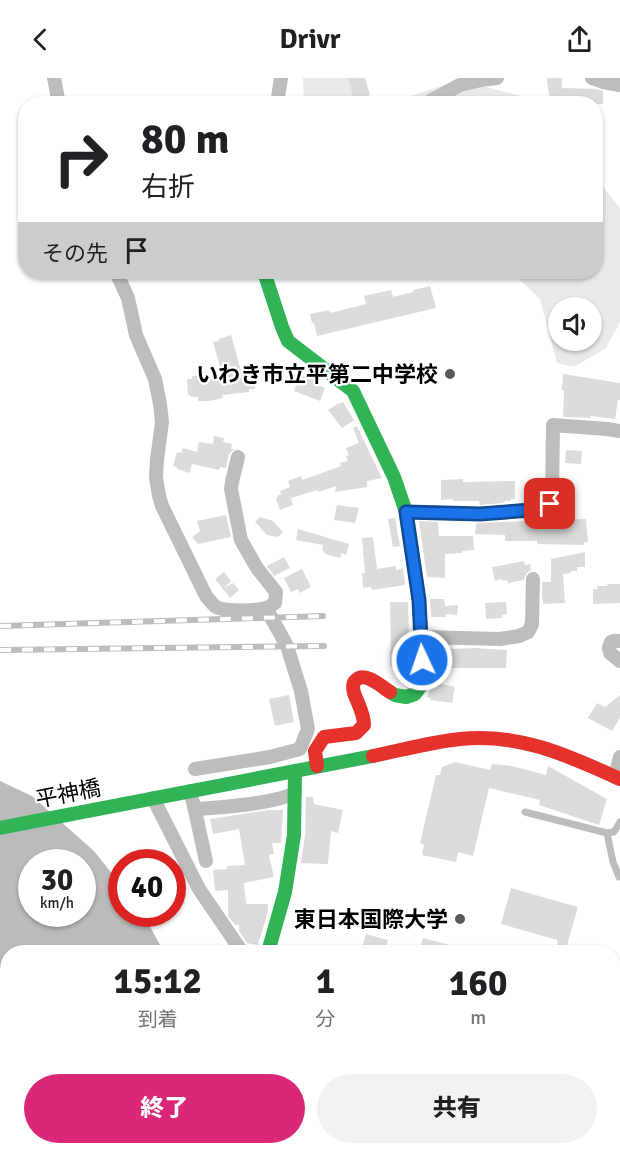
<!DOCTYPE html>
<html lang="ja">
<head>
<meta charset="utf-8">
<style>
	body { margin:0; font-family:Signika,"Noto Sans JP",sans-serif; background:#f2f2f2; color:#202124; height:100vh; display:flex; flex-direction:column; font-size:22px; white-space:nowrap }
	* { box-sizing:border-box; margin:0 }
	p { font-size:20px; color:#757577 }
	.icon { flex:none; width:33px; height:33px; fill:none; stroke:currentColor; stroke-width:2; stroke-linecap:round; stroke-linejoin:round }
	.map { position:relative; flex:1; overflow:hidden }
	.sheet { position:absolute; left:0px; top:867px; width:621px; height:210px; display:flex; flex-direction:column; background:#fff; border-radius:24px 24px 0 0; box-shadow:0 2px 4px #0004 }
	.sheet>* { flex:none }
	.hud { position:absolute; left:18px; top:18px; width:585px; height:183px; border-radius:24px; box-shadow:0 2px 4px #0004; background:#fff; color:#202124; overflow:hidden }
	.buttons { position:absolute; left:548px; top:219px; display:grid; gap:12px }
	.buttons a { display:grid; place-items:center; width:54px; height:54px; border-radius:50%; background:#fff; box-shadow:0 2px 4px #0004; font-size:30px }
	.speed { position:absolute; left:18px; top:771px; display:flex; gap:12px; font-size:30px; font-weight:700; text-align:center }
	.speed>* { display:grid; place-content:center; width:78px; height:78px; border-radius:50%; background:#fff; box-shadow:0 2px 4px #0004; line-height:1 }
	.speed small { font-size:15px; font-weight:400 }
	.speed .limit { border:9px solid #d22; background:#fff; color:#111 }
	.pin { position:absolute; display:grid; place-items:center; width:51px; height:51px; color:#fff; margin:-26px; border-radius:12px; box-shadow:0 3px 9px #0006 }
	.me { position:absolute; width:66px; margin:-33px; rotate:357deg; stroke-linejoin:round; filter:drop-shadow(0 0 4px #0008) }
	.turn { display:flex; align-items:center; gap:21px; height:126px; padding:0 24px; font-size:27px }
	.turn .icon { width:78px; height:78px; stroke-width:2.5 }
	.turn b { display:block; font-size:42px; line-height:51px }
	.then { display:flex; align-items:center; height:57px; padding:0 24px; background:#0003; gap:12px; font-size:22px }
	.eta { display:flex; justify-content:space-evenly; align-items:center; height:102px; text-align:center }
	.eta b { font-size:36px; font-weight:800; line-height:42px }
	.primary-button { display:flex; gap:12px; margin-top:auto; padding:12px 24px }
	.primary-button a { flex:1; height:69px; border-radius:36px; background:#db2777; color:#fff; font-size:24px; font-weight:800; line-height:69px; text-align:center }
	.primary-button a+a { background:#f2f2f2; color:#202124 }
	header { display:flex; justify-content:space-between; align-items:center; height:78px; padding:0 24px; background:#fff; font-size:27px; font-weight:800 }
	.map>svg:first-child { display:block }
	.green { fill:#e9e9e9; fill-rule:evenodd }
	.water { fill:#bbb; fill-rule:evenodd }
	.building { fill:#dcdcdc }
	.lines { fill:none; stroke-linecap:round; stroke-linejoin:round }
	.lane { stroke:#bdbdbd; stroke-width:7 }
	.street { stroke:#bdbdbd; stroke-width:14 }
	.fast { stroke:#30b455; stroke-width:14 }
	.slow { stroke:#ff9f0a; stroke-width:14 }
	.jam { stroke:#e5322d; stroke-width:14 }
	.rail-casing { stroke:#bdbdbd; stroke-width:6 }
	.rail { stroke:#fff; stroke-width:4; stroke-dasharray:11; stroke-linecap:butt }
	.route-casing { stroke:#114b97; stroke-width:15 }
	.route { stroke:#1a73e8; stroke-width:10 }
	.poi-dot { fill:#595959; stroke:#fff; stroke-width:2 }
	.labels { text-anchor:middle; stroke-width:4.5; stroke-linejoin:round; paint-order:stroke }
	.poi-label { font-size:22px; font-weight:bold; fill:#000; stroke:#fff; text-anchor:end }
	.street-label { font-size:22px; fill:#000; stroke:#fff }
</style>
</head>
<body>
<header><svg class="icon" aria-label="back" viewBox="0 0 24 24"><path d="M15 5l-7 7 7 7"/></svg>Drivr<svg class="icon" aria-label="share" viewBox="0 0 24 24"><path d="M12 15V3M7 8l5-5 5 5M5 13v7h14v-7"/></svg></header>
<div class="map">
<svg width="620" height="1077" viewBox="0 0 620 1077">
	<rect width="100%" height="100%" fill="#fff"/>
	<g class="green">
		<polygon points="303,0 349,0 355,25 304,25"/>
		<polygon points="459,2 525,19 531,25 387,26"/>
		<path d="M 596,100 L 620,130 L 620,244 L 606,270 L 574,289 L 557,285 L 540,221 L 512,194 L 596,194 ZM 558,230 L 591,230 L 591,262 L 558,262 Z"/>
	</g>
	<g class="water">
		<path d="M 0,703 L 32,718 L 94,773 L 121,807 L 122,836 L 143,836 L 164,874 L 8,874 L 7,912 L 0,901 ZM 32,784 L 82,784 L 82,836 L 32,836 Z"/>
		<polygon points="109,1070 220,1070 220,1077 115,1077"/>
	</g>
	<g class="building">
		<polygon points="348,0 365,0 370,17 368,18 370,26 355,26"/>
		<polygon points="547,0 562,0 562,10 596,11 603,13 603,26 552,26 548,12"/>
		<polygon points="430,208 436,230 317,258 314,245 312,245 310,236 329,232 330,235 366,226 364,218 391,212 393,219 413,214 413,212"/>
		<polygon points="231,257 241,293 253,292 255,311 249,311 249,314 222,317 223,320 209,323 198,323 198,319 191,319 190,317 188,317 187,301 192,301 192,298 202,298 202,302 223,299 213,264 219,263 219,261"/>
		<polygon points="563,296 620,305 620,322 618,322 615,341 591,338 591,340 563,339 564,313 562,312"/>
		<polygon points="300,297 319,304 318,307 325,310 320,323 294,313"/>
		<polygon points="343,324 354,342 342,350 328,332 339,325 340,326"/>
		<polygon points="357,348 382,400 367,403 367,409 335,414 336,408 319,414 318,412 291,420 293,427 280,432 276,420 278,419 277,418 281,416 280,413 290,409 288,403 301,398 302,402 341,388 340,385 348,383 346,378 349,377 346,370 359,365 353,350"/>
		<polygon points="214,358 224,360 223,364 232,366 231,371 234,371 229,376 226,390 220,389 219,392 192,386 190,395 177,391 177,389 173,388 177,374 181,375 183,370 197,374 199,364 213,366"/>
		<polygon points="566,372 582,373 581,386 565,385"/>
		<polygon points="463,401 463,404 515,403 515,421 511,421 511,423 505,423 505,424 502,425 480,427 479,423 453,423 453,421 441,422 441,402"/>
		<polygon points="337,427 359,430 355,445 334,442"/>
		<polygon points="226,437 231,459 198,466 192,459 200,453 197,443"/>
		<polygon points="260,439 273,443 283,454 278,459 267,457 255,444"/>
		<polygon points="395,440 400,468 393,469 388,441"/>
		<polygon points="586,441 588,464 584,464 584,467 537,466 537,463 505,463 505,457 475,456 476,445"/>
		<polygon points="419,443 438,444 439,458 473,458 474,472 462,473 462,475 445,476 445,500 427,499"/>
		<polygon points="298,451 349,466 346,477 342,475 340,480 325,476 322,471 323,467 296,462"/>
		<polygon points="373,459 377,491 396,488 396,492 403,490 405,507 372,512 371,509 363,510 362,495 365,495 362,460"/>
		<polygon points="585,474 585,489 577,489 577,493 571,493 571,495 563,496 565,525 543,526 543,521 542,521 542,504 551,504 551,481"/>
		<polygon points="284,479 290,490 274,498 267,488"/>
		<polygon points="524,483 525,487 530,486 531,492 526,496 524,502 508,505 507,502 502,503 502,501 495,503 492,489"/>
		<polygon points="302,491 311,509 300,515 298,511 291,514 284,500"/>
		<polygon points="224,494 231,503 224,510 233,505 239,512 230,520 215,501"/>
		<polygon points="607,506 620,506 620,525 593,526 593,511 598,511 597,508 608,508"/>
		<polygon points="430,521 444,521 445,528 458,527 457,537 446,536 446,539 431,539"/>
		<polygon points="390,524 408,524 410,590 390,588 390,572 391,572"/>
		<polygon points="506,524 507,536 502,537 502,540 486,541 485,525"/>
		<polygon points="474,570 507,572 506,590 433,590 433,572"/>
		<polygon points="432,604 455,609 452,625 430,622 431,620 427,619 431,610"/>
		<polygon points="289,617 294,644 275,648 269,621"/>
		<polygon points="620,617 620,640 612,653 588,640 597,625 605,629"/>
		<polygon points="455,684 490,692 492,686 512,688 546,697 548,688 607,721 599,747 539,727 540,722 489,710 473,778 458,774 456,784 422,777 424,767 420,765 436,697 440,697 442,689"/>
		<polygon points="306,719 313,719 314,726 343,732 338,755 331,753 328,786 301,785 305,757"/>
		<polygon points="269,732 283,732 281,765 272,765 274,776 269,777 274,799 244,805 246,826 268,826 268,833 258,867 247,865 239,853 239,847 235,847 228,838 228,812 215,813 213,792 227,791 227,788 245,787 239,751 213,756 210,741"/>
		<polygon points="511,810 578,829 565,874 558,874 557,862 501,846"/>
		<polygon points="366,856 388,862 385,874 362,869"/>
		<polygon points="423,860 465,871 464,874 419,874"/>
	</g>
	<g class="lines">
		<g class="lane">
			<polyline points="525,734 607,755 614,754 620,744"/>
			<polyline points="607,755 613,784 619,799"/>
		</g>
		<g class="street">
			<polyline points="54,0 59,26"/>
			<polyline points="592,0 603,4 620,7"/>
			<polyline points="277,26 281,0"/>
			<polyline points="425,26 460,7 481,2 497,0"/>
			<path d="M 116,194 L 128,220 L 136,257 L 155,301 L 160,326 L 162,344 L 157,382 L 156,399 L 159,418 L 162,428 L 206,518 C 209,521 212,526 216,529 C 226,534 256,533 266,530 C 269,529 272,527 275,525 L 276,514 L 257,490 L 241,462 L 231,411 L 232,404 L 238,379"/>
			<polyline points="406,434 480,436 545,431 550,426 552,419 553,347 607,351 620,353"/>
			<polyline points="421,559 500,561 519,558 528,554 532,546 533,501"/>
			<polyline points="620,563 614,563 611,564 609,570 610,575 620,583"/>
			<polyline points="195,691 270,679 300,671 308,651 301,613 287,568 266,530"/>
			<polyline points="615,699 620,679"/>
			<path d="M 190,713 L 194,728 L 197,731 C 217,730 281,725 295,714"/>
			<polyline points="153,720 199,811 242,874"/>
			<polyline points="194,728 206,783"/>
		</g>
		<g class="fast">
			<polyline points="264,194 282,249 288,263 353,313 394,399 406,434 419,522 422,582 420,609 415,616 406,619 395,617 390,614"/>
			<polyline points="0,750 373,678"/>
			<polyline points="268,874 285,814 294,757 295,693"/>
			<polyline points="614,1030 620,1030"/>
		</g>
		<polyline class="slow" points="614,1068 620,1056"/>
		<g class="jam">
			<path d="M 373,678 C 402,672 431,664 460,661 C 520,655 567,677 620,701"/>
			<path d="M 317,688 L 315,673 L 324,659 L 356,655 L 364,647 C 364,635 358,626 354,615 C 353,611 352,605 356,602 C 365,593 382,609 390,614"/>
		</g>
		<g class="rail-casing">
			<g id="rail">
				<polyline points="0,548 323,538"/>
				<polyline points="0,572 324,568"/>
			</g>
		</g>
		<use href="#rail" class="rail"/>
	</g>
	<g class="lines">
		<g class="route-casing">
			<polyline id="route" points="422,582 419,522 406,434 480,436 545,431 550,426"/>
		</g>
		<use href="#route" class="route"/>
	</g>
	<g class="poi-dot">
		<circle cx="450" cy="296" r="6"/>
		<circle cx="460" cy="841" r="6"/>
	</g>
	<g class="labels">
		<g class="poi-label">
			<text x="438" y="304">いわき市立平第二中学校</text>
			<text x="448" y="849">東日本国際大学</text>
		</g>
		<g class="street-label">
			<text transform="translate(68 715) rotate(-11)" y="8">平神橋</text>
		</g>
	</g>
</svg>
<div class="buttons">
<a><svg class="icon" aria-label="sound" viewBox="0 0 24 24"><path d="M4 9h4l5-4v14l-5-4H4zM17 9q2 3 0 6"/></svg></a>
</div>
<div class="speed"><div>30<small>km/h</small></div><div class="limit">40</div></div>
<div class="pin" style="left:550px;top:426px;background:#d93025"><svg class="icon" aria-label="arrive" viewBox="0 0 24 24"><path d="M6 21V4h12l-3 4 3 4H6"/></svg></div>
<svg class="me" style="left:422px;top:582px" viewBox="-20 -20 40 40"><circle r="17" fill="#1a73e8" stroke="#fff" stroke-width="3"/><path d="M0-11L8 9 0 5-8 9z" fill="#fff"/></svg>
<div class="hud">
<div class="turn"><svg class="icon" aria-label="right" viewBox="0 0 24 24"><path d="M7 20v-9h11M14 6l5 5-5 5"/></svg><div><b>80 m</b>右折</div></div>
<div class="then">その先<svg class="icon" aria-label="arrive" viewBox="0 0 24 24"><path d="M6 21V4h12l-3 4 3 4H6"/></svg></div>
</div>
<section class="sheet">
<div class="eta">
<div><b>15:12</b><p>到着</p></div>
<div><b>1</b><p>分</p></div>
<div><b>160</b><p>m</p></div>
</div>
<div class="primary-button"><a>終了</a><a>共有</a></div>
</section>
</div>
</body>
</html>
